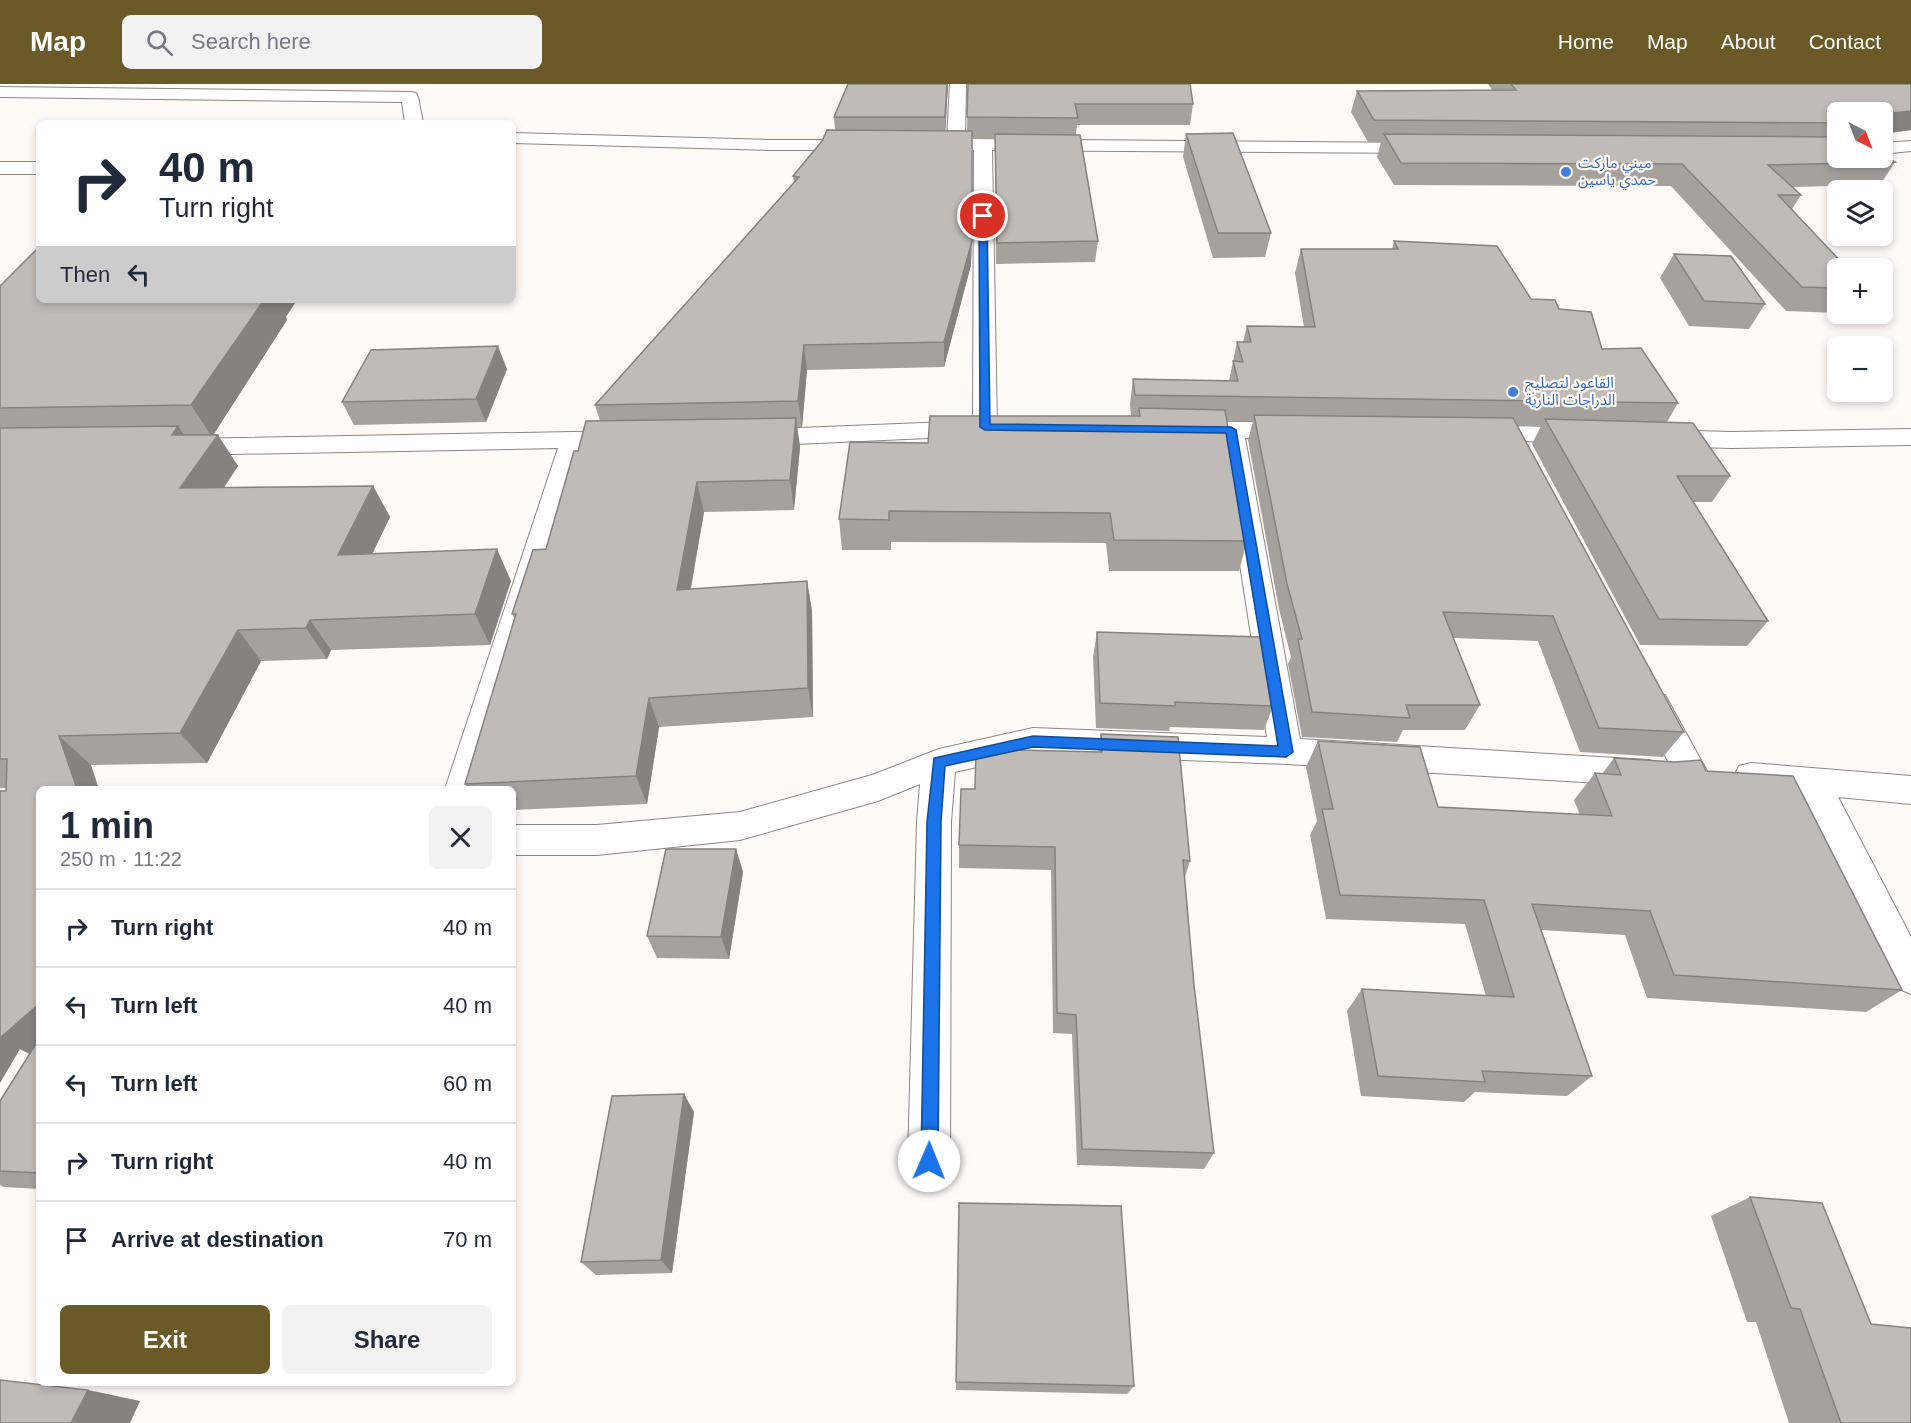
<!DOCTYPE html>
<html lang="en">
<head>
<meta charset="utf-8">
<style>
	body { margin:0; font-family:Helvetica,"Noto Sans Arabic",sans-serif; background:#f2f2f3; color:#1f2937; height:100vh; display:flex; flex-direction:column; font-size:22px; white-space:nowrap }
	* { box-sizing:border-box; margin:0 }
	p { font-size:20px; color:#747a83 }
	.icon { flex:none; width:33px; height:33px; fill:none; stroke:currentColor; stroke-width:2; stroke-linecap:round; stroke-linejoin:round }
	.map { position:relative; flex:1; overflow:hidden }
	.sheet { position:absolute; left:36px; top:702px; width:480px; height:600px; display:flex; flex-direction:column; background:#fff; border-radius:9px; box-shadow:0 3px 9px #0003 }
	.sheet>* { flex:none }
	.top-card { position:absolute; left:36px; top:36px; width:480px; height:183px; border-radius:9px; box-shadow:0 3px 9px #0003; background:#fff; color:#1f2937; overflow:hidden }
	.needle { width:39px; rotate:138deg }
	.buttons { position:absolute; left:1827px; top:18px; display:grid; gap:12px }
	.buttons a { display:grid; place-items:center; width:66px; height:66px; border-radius:9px; background:#fff; box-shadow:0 3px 9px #0003; font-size:30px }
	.pin { position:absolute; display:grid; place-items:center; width:51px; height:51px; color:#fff; margin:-26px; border:3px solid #fff; border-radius:50%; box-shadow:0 2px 6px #0007 }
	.me { position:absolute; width:66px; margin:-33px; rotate:1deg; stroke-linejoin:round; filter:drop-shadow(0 0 4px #0008) }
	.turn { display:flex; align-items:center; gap:21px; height:126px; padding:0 24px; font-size:27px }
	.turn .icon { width:78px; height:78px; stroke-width:2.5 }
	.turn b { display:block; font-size:42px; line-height:51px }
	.then { display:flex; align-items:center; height:57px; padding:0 24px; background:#0003; gap:12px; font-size:22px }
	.round { display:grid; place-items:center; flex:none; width:63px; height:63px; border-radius:9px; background:#f2f2f3 }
	.overview { display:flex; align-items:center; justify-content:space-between; height:102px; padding:0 24px }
	h1 { font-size:36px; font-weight:600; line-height:45px }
	.action { display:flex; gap:12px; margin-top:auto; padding:12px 24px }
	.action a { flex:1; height:69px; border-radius:9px; background:#6b5927; color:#fff; font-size:24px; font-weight:600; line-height:69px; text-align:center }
	.action a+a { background:#f2f2f3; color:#1f2937 }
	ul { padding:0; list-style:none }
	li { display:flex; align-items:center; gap:18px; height:78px; padding:0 24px; border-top:2px solid #e0e1e3 }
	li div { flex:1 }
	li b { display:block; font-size:22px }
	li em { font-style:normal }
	header { display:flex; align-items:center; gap:36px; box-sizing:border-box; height:84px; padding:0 30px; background:#6b5927; color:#fff }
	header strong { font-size:28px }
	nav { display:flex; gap:33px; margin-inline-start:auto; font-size:21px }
	.search { width:420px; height:54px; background:#f2f2f3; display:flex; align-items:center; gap:15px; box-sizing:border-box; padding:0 21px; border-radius:9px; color:#747a83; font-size:22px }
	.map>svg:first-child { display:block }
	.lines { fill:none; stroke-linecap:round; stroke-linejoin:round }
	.street-casing { stroke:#8c8782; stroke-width:2 }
	.street { fill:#fff; fill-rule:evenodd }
	.wall { fill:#a5a19d }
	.shaded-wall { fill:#86837f }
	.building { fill:#c0bbb6; stroke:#86837f; stroke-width:1.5 }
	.route { fill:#1a73e8; stroke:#114b97; stroke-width:1.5 }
	.shop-dot { fill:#3f7fe0; stroke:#fffaf6; stroke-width:2 }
	.labels { text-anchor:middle; stroke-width:4.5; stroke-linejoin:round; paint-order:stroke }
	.far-shop-label { font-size:15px; fill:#366cbe; stroke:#fffaf6; text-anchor:start }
</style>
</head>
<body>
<header>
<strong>Map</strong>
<div class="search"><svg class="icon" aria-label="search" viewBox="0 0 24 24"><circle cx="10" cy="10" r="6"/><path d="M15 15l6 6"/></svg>Search here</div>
<nav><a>Home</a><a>Map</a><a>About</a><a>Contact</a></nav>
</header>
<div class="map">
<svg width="1911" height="1339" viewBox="0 0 1911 1339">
	<rect width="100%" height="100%" fill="#fffaf6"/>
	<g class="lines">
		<g class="street-casing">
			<g id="street">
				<polygon points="950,0 966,0 965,55 1425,59 1431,60 1434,64 1431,68 1425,69 992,66 997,343 994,348 973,352 752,362 743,359 739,354 743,349 752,346 973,337 974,66 927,65 921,64 918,60 921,56 947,55"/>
				<polygon points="0,3 410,8 416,9 418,13 423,39 405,39 402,18 0,13"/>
				<polygon points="513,49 770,56 864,56 870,57 873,61 870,65 864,66 770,66 513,59"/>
				<polygon points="1911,57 1911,67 1882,70 1882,59"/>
				<rect x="0" y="78" width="39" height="12"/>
				<polygon points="1184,337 1294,339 1303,342 1307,347 1303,352 1294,355 1245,354 1300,655 1649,676 1661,680 1666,689 1661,698 1649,702 1286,680 1033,670 955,688 951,738 950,1077 944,1092 929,1098 914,1092 908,1077 917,738 920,700 878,717 740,756 597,771 513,771 513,741 597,741 740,728 872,691 939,665 1033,644 1267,653 1220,353 1175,350 1171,345 1175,340"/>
				<polygon points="1478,341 1582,344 1591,347 1595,352 1591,357 1582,360 1469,354 1465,349 1469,344"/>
				<polygon points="1911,345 1911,361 1731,364 1661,362 1652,359 1648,354 1652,349 1661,346 1731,348"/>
				<polygon points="626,347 635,350 639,355 635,360 583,363 479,705 445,705 558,364 182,371 173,368 169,363 173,358 182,355"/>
				<polygon points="1654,608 1665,611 1702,678 1707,687 1702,696 1690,700 1678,696 1638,620 1643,611"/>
				<polygon points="1751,679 1911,692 1911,720 1838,713 1911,853 1911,910 1897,904 1803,710 1751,705 1739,702 1734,692 1739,682"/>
			</g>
		</g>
		<use href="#street" class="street"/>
	</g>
	<g class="wall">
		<polygon points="848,0 948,0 945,47 967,47 968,0 1193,20 1190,41 1077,41 1076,50 1098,157 1095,178 996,180 995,55 972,55 971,181 944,283 807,286 802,343 797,343 800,363 794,426 704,428 691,505 807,497 812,527 813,633 659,643 647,720 513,726 513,705 468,705 465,700 515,535 512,530 546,465 578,367 600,337 595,321 794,99 793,92 835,46 834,33"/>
		<polygon points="1488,0 1911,0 1911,46 1882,50 1882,28 1838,28 1838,74 1895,78 1880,101 1792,103 1801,111 1792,125 1838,184 1838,229 1786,227 1671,102 1394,101 1377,73 1381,58 1368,58 1351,28 1357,7 1492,6"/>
		<polygon points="1186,50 1271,149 1265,173 1213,174 1183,73"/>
		<polygon points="1394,157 1531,215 1559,225 1602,265 1678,319 1667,338 1730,392 1712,418 1693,418 1768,537 1747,562 1640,561 1532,360 1541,342 1517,342 1684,648 1663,673 1580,668 1538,557 1453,554 1480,621 1465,646 1403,646 1397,658 1302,653 1288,580 1291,573 1279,525 1248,356 1253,337 1227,337 1247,457 1239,487 1109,487 1106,459 891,458 891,466 842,466 839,435 928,359 1131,332 1130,320 1133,295 1229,297 1237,258 1243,258 1247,242 1304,243 1295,189 1301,165 1392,165"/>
		<polygon points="1674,170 1765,220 1749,245 1689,242 1660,194"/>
		<polygon points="0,202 286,233 287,236 213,351 238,382 224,404 373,402 390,433 372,469 511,497 490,561 331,566 327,575 261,577 207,679 91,681 39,705 39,1105 4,1103 0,1101 0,1017 30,970 20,965 6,704 0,704"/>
		<polygon points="507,285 486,338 354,341 342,318"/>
		<polygon points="1097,548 1273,622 1264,646 1170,643 1169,647 1096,644 1093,573"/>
		<polygon points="1101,650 1190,777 1185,793 1194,901 1214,1069 1204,1085 1077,1081 1072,950 1053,949 1051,786 959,784 959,761 1098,668"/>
		<polygon points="1318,657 1438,723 1580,731 1574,716 1595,689 1602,690 1614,674 1706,687 1902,906 1866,928 1647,914 1625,851 1541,846 1592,992 1567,1012 1475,1008 1464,1018 1361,1012 1347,927 1362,905 1486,912 1465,840 1326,835 1310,751 1317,737 1306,683"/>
		<polygon points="736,765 743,788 729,875 657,874 647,852"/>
		<polygon points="684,1010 694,1028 672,1189 596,1191 581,1178"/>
		<polygon points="1750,1113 1871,1240 1911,1339 1789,1339 1756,1238 1747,1238 1711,1132"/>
		<polygon points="959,1119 1134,1302 1127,1310 956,1306"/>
	</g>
	<g class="shaded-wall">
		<polygon points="947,0 948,0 945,55 945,33"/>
		<polygon points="1911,27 1911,46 1882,50 1882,30"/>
		<polygon points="972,157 971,181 944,283 944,258"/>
		<polygon points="264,216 297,216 286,233 287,236 212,353 191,321"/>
		<polygon points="804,261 807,286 802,343 798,317"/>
		<polygon points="498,262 507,285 486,338 476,315"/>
		<polygon points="796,334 800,363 794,426 790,396"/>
		<polygon points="178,342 199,373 172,351"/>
		<polygon points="218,351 238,382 202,435 180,404"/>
		<polygon points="697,398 704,428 685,535 677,506"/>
		<polygon points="373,402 390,433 357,502 338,471"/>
		<polygon points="497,465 511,497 490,561 475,530"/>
		<polygon points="807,497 812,527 813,633 808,604"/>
		<polygon points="310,536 331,566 327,575 306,544"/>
		<polygon points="238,546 261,577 207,679 180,649"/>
		<polygon points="649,614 659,643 647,720 636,692"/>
		<polygon points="59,652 91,681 99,705 77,705"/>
		<polygon points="736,765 743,788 729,875 721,853"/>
		<polygon points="39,920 39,975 20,965 0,999 0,930"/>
		<polygon points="684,1010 694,1028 672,1189 661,1176"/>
		<polygon points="88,1306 140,1317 130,1339 71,1339"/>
	</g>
	<g class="building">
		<polygon points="848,0 947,0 945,33 834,33"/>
		<polygon points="968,0 1190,0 1193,20 1075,20 1078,34 967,33"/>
		<polygon points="1511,0 1911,0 1911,27 1882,30 1882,28 1838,28 1838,39 1374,36 1357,7 1516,6"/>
		<polygon points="827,46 972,47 972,157 944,258 804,261 798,317 595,321 799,93 793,92 822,57"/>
		<polygon points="1233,49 1271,149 1218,149 1186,50"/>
		<polygon points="995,50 1080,51 1098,157 997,159"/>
		<polygon points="1384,50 1838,53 1838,74 1882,74 1882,69 1895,78 1768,81 1801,111 1778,111 1847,184 1838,184 1838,204 1802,203 1682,80 1401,79"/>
		<polygon points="1394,157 1497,162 1531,215 1555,216 1559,225 1591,228 1602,265 1641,264 1678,319 1135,311 1133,295 1238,297 1233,277 1243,278 1237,258 1251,258 1247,242 1315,243 1301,165 1398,165"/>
		<polygon points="39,163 39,216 264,216 191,321 0,324 0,202"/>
		<polygon points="1674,170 1731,172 1765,220 1704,217"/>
		<polygon points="498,262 476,315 342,318 371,266"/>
		<polygon points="1139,324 1225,326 1247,457 1114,456 1110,429 889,427 889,436 839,435 850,358 928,359 930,332 1140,332"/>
		<polygon points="1254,331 1513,334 1684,648 1599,644 1553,532 1443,528 1480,621 1406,621 1410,634 1312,628 1298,555 1302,555 1287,500"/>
		<polygon points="796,334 790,396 697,398 677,506 807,497 808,604 649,614 636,692 465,700 516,530 512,530 533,466 546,465 574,367 578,367 586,337"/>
		<polygon points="1545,335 1693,339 1730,392 1677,392 1768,537 1659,535"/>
		<polygon points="178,342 172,351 218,351 180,404 373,402 338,471 497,465 475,530 310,536 306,544 238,546 180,649 59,652 77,705 39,705 39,920 0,954 0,707 6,707 7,675 0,675 0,344"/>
		<polygon points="1097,548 1261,553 1273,622 1175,618 1175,622 1100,619"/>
		<polygon points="1101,650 1178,653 1190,777 1183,776 1194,901 1214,1069 1082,1065 1076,931 1057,929 1055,763 959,761 961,705 975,705 976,665 1102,668"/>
		<polygon points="1318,657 1420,663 1438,723 1612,732 1595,689 1621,691 1614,674 1675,678 1701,676 1706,687 1793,692 1902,906 1674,891 1650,827 1532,820 1592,992 1482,987 1485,998 1378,992 1362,905 1514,913 1484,816 1340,811 1322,725 1333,725"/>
		<polygon points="666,765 736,765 721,853 647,852"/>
		<polygon points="39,955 39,1089 0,1087 0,1017"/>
		<polygon points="684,1010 661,1176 581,1178 612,1012"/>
		<polygon points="1750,1113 1822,1119 1871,1240 1911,1244 1911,1339 1841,1339 1800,1225 1791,1224"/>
		<polygon points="959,1119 1121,1122 1134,1302 956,1298"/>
		<polygon points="0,1296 88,1306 71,1339 0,1339"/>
	</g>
	<polygon class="route" points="983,129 987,132 990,340 1231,343 1236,346 1293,668 1286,673 1033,663 945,682 941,738 938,1077 936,1083 929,1086 923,1083 921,1077 927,738 934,674 1033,652 1278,662 1226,349 985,346 980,343 979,132"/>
	<g class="shop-dot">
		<circle cx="1566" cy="88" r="6"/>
		<circle cx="1513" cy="308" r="6"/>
	</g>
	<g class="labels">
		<g class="far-shop-label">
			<text x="1578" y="84">ميني ماركت<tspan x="1578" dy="17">حمدي ياسين</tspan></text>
			<text x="1525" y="304">القاعود لتصليح<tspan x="1525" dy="17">الدراجات النارية</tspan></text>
		</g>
	</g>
</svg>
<div class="buttons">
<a><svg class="needle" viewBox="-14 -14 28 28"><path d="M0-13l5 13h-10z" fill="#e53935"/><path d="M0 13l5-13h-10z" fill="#747a83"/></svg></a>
<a><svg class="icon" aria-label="layers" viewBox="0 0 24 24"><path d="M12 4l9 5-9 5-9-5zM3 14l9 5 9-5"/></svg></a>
<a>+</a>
<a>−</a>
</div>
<div class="pin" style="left:983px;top:132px;background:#d93025"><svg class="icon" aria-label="arrive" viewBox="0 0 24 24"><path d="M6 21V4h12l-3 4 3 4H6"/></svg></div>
<svg class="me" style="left:929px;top:1077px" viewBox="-20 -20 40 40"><circle r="19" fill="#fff"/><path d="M0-13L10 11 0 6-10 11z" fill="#1a73e8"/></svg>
<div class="top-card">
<div class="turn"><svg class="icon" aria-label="right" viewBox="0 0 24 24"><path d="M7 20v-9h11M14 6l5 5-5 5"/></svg><div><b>40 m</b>Turn right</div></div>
<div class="then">Then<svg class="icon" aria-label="left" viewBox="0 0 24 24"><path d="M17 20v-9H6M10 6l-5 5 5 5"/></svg></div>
</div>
<section class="sheet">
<div class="overview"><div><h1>1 min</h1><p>250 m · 11:22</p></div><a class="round"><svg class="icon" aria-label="close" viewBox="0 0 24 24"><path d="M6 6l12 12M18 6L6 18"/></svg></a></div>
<ul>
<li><svg class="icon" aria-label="right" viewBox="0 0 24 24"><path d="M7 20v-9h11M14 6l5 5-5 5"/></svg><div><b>Turn right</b></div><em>40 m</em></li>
<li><svg class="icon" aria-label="left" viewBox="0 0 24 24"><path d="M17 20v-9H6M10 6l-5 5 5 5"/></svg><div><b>Turn left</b></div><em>40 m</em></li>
<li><svg class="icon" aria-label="left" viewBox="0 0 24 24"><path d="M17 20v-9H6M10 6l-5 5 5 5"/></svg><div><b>Turn left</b></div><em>60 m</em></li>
<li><svg class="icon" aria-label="right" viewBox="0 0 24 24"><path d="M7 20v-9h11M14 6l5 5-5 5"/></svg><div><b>Turn right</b></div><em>40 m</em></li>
<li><svg class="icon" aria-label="arrive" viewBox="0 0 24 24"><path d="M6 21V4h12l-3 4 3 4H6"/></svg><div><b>Arrive at destination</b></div><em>70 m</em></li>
</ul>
<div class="action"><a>Exit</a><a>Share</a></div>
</section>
</div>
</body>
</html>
